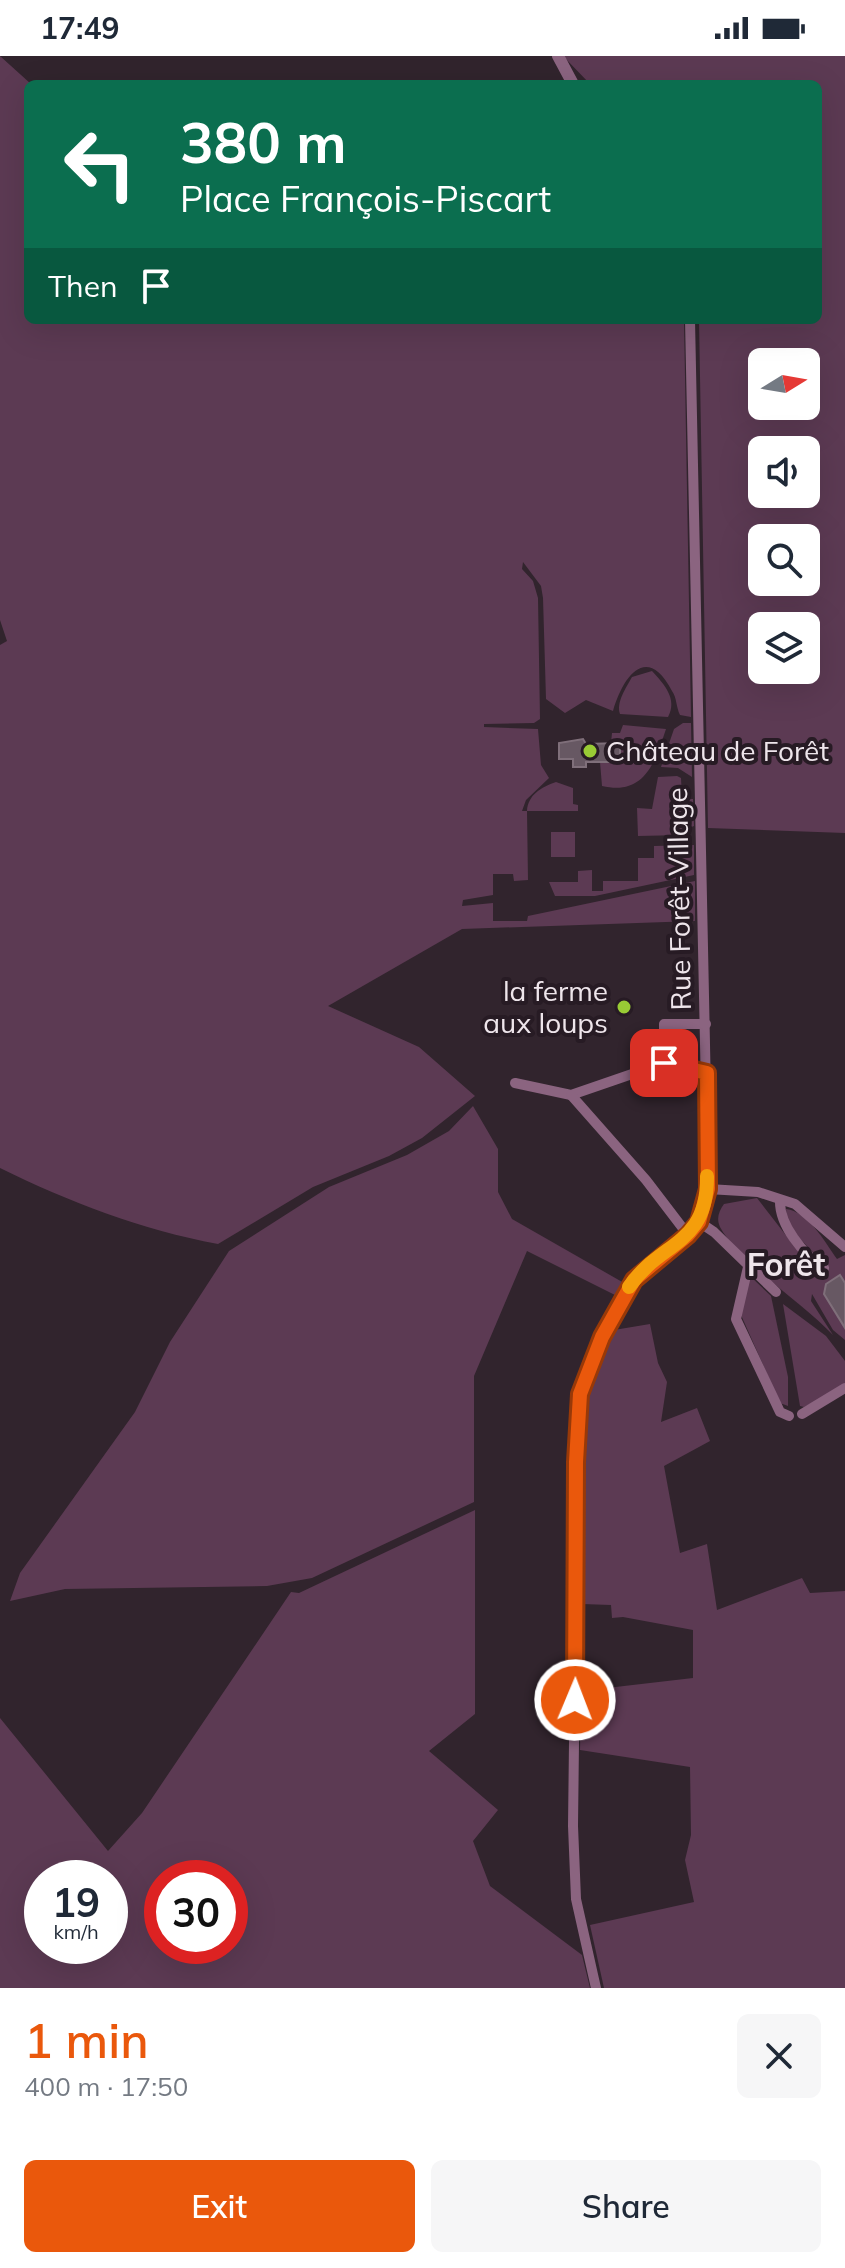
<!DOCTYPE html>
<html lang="en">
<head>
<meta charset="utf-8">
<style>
	body { margin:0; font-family:Mulish,sans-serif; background:#f6f6f7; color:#1f2937; height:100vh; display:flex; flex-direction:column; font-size:30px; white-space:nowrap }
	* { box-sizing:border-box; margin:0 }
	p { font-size:26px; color:#747a83 }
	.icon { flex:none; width:44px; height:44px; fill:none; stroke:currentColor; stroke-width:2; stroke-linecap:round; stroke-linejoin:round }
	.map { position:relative; height:1932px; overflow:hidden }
	.sheet { display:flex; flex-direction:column; background:#fff; flex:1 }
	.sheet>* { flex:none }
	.hud { position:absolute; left:24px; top:24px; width:798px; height:244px; border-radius:12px; box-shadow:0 8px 32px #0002; background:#0b6e4f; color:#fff; overflow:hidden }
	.needle { width:52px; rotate:79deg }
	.tools { position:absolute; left:748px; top:292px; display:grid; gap:16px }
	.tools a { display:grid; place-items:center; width:72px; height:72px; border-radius:12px; background:#fff; box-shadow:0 8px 32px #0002; font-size:40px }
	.speed { position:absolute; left:24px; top:1804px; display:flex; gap:16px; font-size:40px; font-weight:700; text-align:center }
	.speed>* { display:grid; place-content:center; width:104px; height:104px; border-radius:50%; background:#fff; box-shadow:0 8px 32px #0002; line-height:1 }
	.speed small { font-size:20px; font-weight:400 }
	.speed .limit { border:12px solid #d22; background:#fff; color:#111 }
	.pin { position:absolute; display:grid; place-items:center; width:68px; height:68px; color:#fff; margin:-34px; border-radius:16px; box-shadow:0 4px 12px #0006 }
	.me { position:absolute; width:88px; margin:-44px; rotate:1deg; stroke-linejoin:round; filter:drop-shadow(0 0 6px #0008) }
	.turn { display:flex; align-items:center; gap:28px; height:168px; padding:0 24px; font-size:36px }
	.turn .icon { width:104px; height:104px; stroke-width:2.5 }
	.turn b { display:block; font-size:56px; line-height:68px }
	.then { display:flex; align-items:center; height:76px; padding:0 24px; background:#0003; gap:16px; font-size:30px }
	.round { display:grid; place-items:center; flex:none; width:84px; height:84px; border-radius:12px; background:#f6f6f7 }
	.overview { display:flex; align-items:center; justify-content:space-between; height:136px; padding:0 24px }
	h1 { font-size:48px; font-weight:600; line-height:60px; color:#ea580c }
	.button { display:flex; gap:16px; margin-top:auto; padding:16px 24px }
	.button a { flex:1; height:92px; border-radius:12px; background:#ea580c; color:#fff; font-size:32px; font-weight:600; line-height:92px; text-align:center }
	.button a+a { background:#f6f6f7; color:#1f2937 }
	.status { display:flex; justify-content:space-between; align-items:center; height:56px; padding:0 40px; background:#fff; direction:ltr }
	.status svg { height:22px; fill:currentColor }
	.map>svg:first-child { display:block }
	.green { fill:#5c3a53; fill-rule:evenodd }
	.building { fill:#675863; stroke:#7f6f7a; stroke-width:2 }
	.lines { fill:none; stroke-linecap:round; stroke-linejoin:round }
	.minor { stroke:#8b6480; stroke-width:10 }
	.tertiary { stroke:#8b6480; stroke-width:12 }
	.route-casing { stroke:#983908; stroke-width:20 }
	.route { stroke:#ea580c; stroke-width:14 }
	.slow { stroke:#f59e0b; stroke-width:14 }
	.poi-dot { fill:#99cb35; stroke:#271b24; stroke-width:3 }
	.labels { text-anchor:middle; stroke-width:8; stroke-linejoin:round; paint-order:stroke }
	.poi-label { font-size:28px; fill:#eee5eb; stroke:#271b24; text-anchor:start }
	.street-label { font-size:28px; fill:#eee5eb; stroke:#271b24 }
	.quarter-label { font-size:32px; font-weight:bold; fill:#eee5eb; stroke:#271b24 }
</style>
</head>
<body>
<div class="status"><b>17:49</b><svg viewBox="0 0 49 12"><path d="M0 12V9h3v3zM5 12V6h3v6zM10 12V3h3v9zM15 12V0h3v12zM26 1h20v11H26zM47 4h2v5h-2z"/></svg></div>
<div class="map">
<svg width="845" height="1932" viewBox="0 0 845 1932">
	<rect width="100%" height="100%" fill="#31242d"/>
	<g class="green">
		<path d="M 0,0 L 31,28 L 28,28 L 28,264 L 684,264 L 691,661 L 680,659 C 676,651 677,642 672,635 C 647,587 623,620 613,655 L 586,644 L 565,657 L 546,643 L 543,542 L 541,530 L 523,506 L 522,513 L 533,525 L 538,542 L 540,663 L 534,667 L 484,668 L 484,671 L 538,673 L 541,709 L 549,722 L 526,744 L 522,755 L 527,755 C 528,739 541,731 556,726 L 573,732 L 573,748 L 578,749 L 578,755 L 527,755 L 528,824 L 514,825 L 513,818 L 493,818 L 493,839 L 463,844 L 462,850 L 493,847 L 493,865 L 527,865 L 528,860 L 695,825 L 695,865 L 462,873 L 328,950 L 419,991 L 475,1040 L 422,1082 L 389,1100 L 313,1131 L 218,1188 C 142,1174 69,1146 0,1112 L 0,589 L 7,585 L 0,564 Z"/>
		<path d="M 563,0 L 845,0 L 845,777 L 708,772 L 699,264 L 818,264 L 818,28 L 590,28 ZM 762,306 L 806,306 L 806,350 L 762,350 ZM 762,394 L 806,394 L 806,438 L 762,438 ZM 762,482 L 806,482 L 806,526 L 762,526 ZM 762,570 L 806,570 L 806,614 L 762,614 Z"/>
		<path d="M 652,615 C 664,628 678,643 668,661 L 620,658 C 616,646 626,632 632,621 Z"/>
		<polygon points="683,667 691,667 692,721 678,712 661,711 674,673"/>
		<path d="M 623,669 L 666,673 C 655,706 645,740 602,730 L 600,706 L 620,705 L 620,687 L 611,687 L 612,677 L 620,677 Z"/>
		<polygon points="677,720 681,722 682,743 693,743 694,770 686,773 683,779 638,780 637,752 652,753 658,721"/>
		<rect x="551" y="776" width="24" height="25"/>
		<polygon points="694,789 694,819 595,840 555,840 549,826 578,826 578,815 592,814 592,835 603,835 603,825 638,825 638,802 654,802 654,790"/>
		<polygon points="473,1050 498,1093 498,1136 512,1163 624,1227 617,1240 527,1195 474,1320 474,1446 312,1522 267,1530 65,1533 10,1545 20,1517 135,1356 170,1286 229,1195 329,1131 407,1099 449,1075"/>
		<path d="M 757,1142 L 816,1218 L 826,1210 L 787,1169 L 786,1153 C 809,1156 824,1185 837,1203 L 845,1199 L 845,1284 L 833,1274 L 812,1238 L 811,1245 L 833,1279 C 803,1247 739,1206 720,1171 C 716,1162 719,1155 724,1148 Z"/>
		<polygon points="750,1220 771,1240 788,1321 788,1350 780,1347 741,1259"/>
		<polygon points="783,1248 826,1280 845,1305 845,1327 840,1333 804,1351 800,1350"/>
		<polygon points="650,1268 658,1307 667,1326 661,1366 697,1352 710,1385 664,1410 680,1497 707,1488 717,1554 802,1522 810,1537 845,1535 845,1932 604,1932 590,1869 694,1846 685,1804 691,1779 690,1711 580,1694 581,1635 693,1622 693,1574 623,1561 612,1562 611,1549 582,1548 583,1341 614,1274"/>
		<path d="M 475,1454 L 475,1658 L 429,1695 L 498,1754 L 473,1785 L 490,1830 L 582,1899 L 590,1932 L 0,1932 L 0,1662 L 108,1795 L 142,1757 L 291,1536 L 299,1537 ZM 42,1822 L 110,1822 L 110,1890 L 42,1890 ZM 162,1822 L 230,1822 L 230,1890 L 162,1890 Z"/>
	</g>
	<g class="building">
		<polygon points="583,683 586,688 620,687 620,706 586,706 586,711 573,711 573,703 559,703 559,687"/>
		<polygon points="840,1219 845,1227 845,1272 824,1238 826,1228"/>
	</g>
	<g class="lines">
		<g class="minor">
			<polyline points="664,1007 664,968 706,968"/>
			<polyline points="664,1007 707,1017"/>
			<polyline points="515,1027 571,1039 664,1007"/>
			<polyline points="571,1039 646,1124 688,1179"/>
			<polyline points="708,1133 758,1136 795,1148 845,1191"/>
			<path d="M 780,1144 C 779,1169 803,1198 824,1212"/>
			<polyline points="699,1166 714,1176 776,1236"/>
			<polyline points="748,1211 736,1263 780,1356 789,1360"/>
			<polyline points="802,1358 845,1332"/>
			<path d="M 596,1932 L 576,1843 L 573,1770 L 578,1355 C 585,1311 605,1261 633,1226 C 665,1186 696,1191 708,1133 L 690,264"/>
		</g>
		<polyline class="tertiary" points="558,0 573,28"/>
	</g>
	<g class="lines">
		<g class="route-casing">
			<polyline id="route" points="575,1644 576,1406 580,1338 602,1281 634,1224 688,1179 699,1166 708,1133 707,1017 664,1007"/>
		</g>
		<use href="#route" class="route"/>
		<path class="slow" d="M 629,1231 C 660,1185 708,1190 707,1120"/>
	</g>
	<g class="poi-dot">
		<circle cx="590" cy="695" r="8"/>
		<circle cx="624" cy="951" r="8"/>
	</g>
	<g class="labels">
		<g class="poi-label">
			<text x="606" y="705">Château de Forêt</text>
			<text x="608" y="945" text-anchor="end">la ferme<tspan x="608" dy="32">aux loups</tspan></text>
		</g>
		<g class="street-label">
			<text transform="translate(679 843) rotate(-91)" y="10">Rue Forêt-Village</text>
		</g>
		<g class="quarter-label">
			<text x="786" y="1220">Forêt</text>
		</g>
	</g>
</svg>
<div class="tools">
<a><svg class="needle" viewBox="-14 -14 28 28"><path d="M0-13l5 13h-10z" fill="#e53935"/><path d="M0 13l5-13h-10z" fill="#747a83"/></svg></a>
<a><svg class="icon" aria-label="sound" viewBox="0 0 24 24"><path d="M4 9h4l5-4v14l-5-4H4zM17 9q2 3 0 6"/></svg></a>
<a><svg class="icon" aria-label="search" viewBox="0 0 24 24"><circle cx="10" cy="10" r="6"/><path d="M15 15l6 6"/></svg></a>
<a><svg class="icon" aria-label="layers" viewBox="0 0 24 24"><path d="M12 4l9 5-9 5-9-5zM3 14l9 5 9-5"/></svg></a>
</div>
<div class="speed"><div>19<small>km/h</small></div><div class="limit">30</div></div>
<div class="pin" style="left:664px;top:1007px;background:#d93025"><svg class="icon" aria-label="arrive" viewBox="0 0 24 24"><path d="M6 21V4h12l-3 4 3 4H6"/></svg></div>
<svg class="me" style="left:575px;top:1644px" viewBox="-20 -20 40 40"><circle r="17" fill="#ea580c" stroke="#fff" stroke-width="3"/><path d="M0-11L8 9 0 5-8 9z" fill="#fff"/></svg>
<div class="hud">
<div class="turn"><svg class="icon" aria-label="left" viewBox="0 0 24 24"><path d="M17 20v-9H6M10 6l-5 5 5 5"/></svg><div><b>380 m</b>Place François-Piscart</div></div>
<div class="then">Then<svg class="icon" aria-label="arrive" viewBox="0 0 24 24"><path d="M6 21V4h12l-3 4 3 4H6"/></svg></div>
</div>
</div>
<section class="sheet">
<div class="overview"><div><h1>1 min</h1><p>400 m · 17:50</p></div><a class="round"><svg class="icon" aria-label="close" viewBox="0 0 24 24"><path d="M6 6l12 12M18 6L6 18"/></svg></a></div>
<div class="button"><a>Exit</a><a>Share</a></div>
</section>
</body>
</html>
